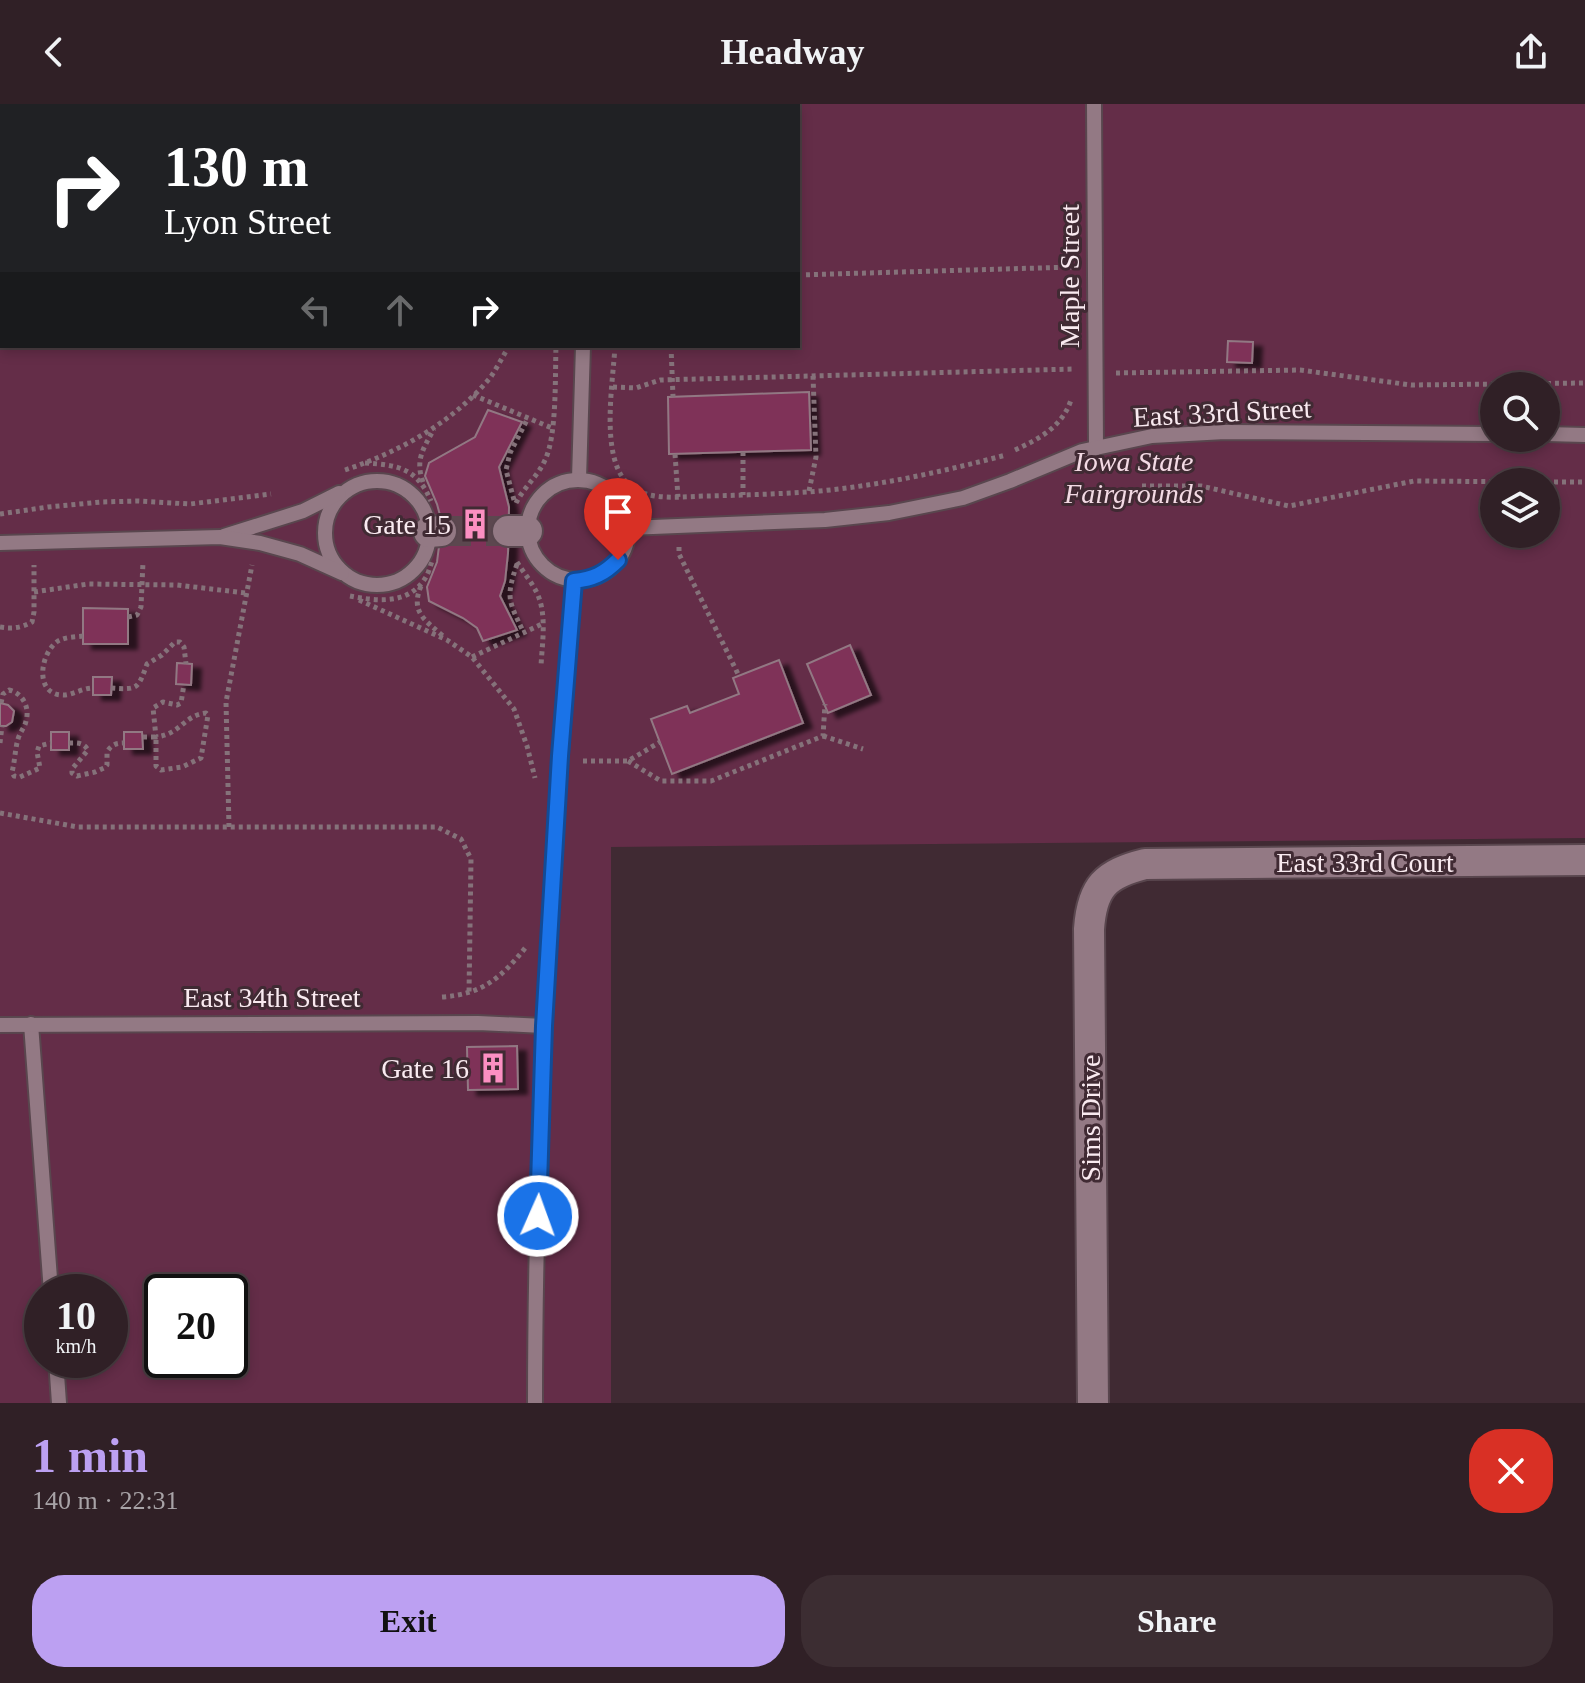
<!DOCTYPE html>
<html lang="en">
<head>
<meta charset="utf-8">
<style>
	body { margin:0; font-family:"Times New Roman",serif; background:#3c2d32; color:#f1f3f6; height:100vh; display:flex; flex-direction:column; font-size:30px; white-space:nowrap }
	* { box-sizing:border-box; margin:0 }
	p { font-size:26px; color:#a8a3a7 }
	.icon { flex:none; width:44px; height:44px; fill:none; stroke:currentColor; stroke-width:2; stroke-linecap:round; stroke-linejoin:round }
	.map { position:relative; height:1299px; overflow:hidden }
	.details { display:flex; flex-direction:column; background:#302026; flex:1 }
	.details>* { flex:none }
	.top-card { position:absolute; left:0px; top:0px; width:800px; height:244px; box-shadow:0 4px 12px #0003,0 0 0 2px #4b3e43; background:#202124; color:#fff; overflow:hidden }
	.buttons { position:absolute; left:1480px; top:268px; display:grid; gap:16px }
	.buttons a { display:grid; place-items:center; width:80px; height:80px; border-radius:50%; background:#302026; box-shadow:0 4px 12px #0003,0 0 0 2px #4b3e43; font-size:40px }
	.speed { position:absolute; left:24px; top:1170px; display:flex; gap:16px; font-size:40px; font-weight:700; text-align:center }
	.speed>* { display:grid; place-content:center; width:104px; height:104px; border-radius:50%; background:#302026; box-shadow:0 4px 12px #0003,0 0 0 2px #4b3e43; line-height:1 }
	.speed small { font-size:20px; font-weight:400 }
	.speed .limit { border:4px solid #111; border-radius:12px; background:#fff; color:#111 }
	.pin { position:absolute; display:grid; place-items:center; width:68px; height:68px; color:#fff; margin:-82px -34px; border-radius:50% 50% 50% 0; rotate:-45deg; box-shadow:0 0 8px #0007 }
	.pin .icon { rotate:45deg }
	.me { position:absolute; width:88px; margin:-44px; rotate:2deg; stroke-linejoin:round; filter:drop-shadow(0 0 6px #0008) }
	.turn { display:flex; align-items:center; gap:28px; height:168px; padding:0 32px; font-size:36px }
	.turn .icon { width:104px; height:104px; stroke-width:2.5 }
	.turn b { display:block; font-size:56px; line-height:68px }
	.lanes { display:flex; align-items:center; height:76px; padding:0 32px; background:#0003; justify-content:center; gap:40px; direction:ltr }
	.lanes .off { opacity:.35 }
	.round { display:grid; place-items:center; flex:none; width:84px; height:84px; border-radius:32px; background:#3c2d32 }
	.overview { display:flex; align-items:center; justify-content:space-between; height:136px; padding:0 32px }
	h1 { font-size:48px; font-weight:700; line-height:60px; color:#bca0f2 }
	.cta { display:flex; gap:16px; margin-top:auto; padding:16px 32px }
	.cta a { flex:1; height:92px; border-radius:32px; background:#bca0f2; color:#111; font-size:32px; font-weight:700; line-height:92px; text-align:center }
	.cta a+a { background:#3c2d32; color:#f1f3f6 }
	header { display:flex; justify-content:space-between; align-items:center; height:104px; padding:0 32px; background:#302026; font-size:36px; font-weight:700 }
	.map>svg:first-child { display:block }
	.green { fill:#642d48; fill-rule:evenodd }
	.building { fill:#7f3059; stroke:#927883; stroke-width:2; filter:url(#shadow) }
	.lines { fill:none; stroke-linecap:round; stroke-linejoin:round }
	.street-tunnel { stroke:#5c474f; stroke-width:30; stroke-dasharray:30 15; stroke-linecap:butt }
	.lane-casing { stroke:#59464e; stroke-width:18 }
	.street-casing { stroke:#59464e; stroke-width:34 }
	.path { stroke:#85727a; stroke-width:5; stroke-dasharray:4 4; stroke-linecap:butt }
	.lane { stroke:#937984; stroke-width:14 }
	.street { stroke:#937984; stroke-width:30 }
	.route-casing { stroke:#114b97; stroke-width:20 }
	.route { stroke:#1a73e8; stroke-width:14 }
	.labels { text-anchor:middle; stroke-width:6; stroke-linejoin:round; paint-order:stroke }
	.street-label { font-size:28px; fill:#f9eaf0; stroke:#402a33 }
	.park-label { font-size:28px; font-style:italic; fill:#f3dae4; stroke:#402a33 }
	.poi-label { font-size:28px; fill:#f9eaf0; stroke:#402a33; text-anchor:end }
</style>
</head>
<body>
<header><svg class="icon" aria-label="back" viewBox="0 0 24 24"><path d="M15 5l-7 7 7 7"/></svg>Headway<svg class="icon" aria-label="share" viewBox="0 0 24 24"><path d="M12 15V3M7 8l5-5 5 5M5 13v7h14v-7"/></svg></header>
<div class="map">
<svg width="1585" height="1299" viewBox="0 0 1585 1299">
	<defs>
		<filter id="shadow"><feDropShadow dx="9" dy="5" stdDeviation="2" flood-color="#0009"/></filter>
	</defs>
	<rect width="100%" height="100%" fill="#402a33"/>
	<path class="green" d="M 0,0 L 1585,0 L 1585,734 L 611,743 L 611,1299 L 0,1299 ZM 2,2 L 798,2 L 798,242 L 2,242 ZM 1494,282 L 1546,282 L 1546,334 L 1494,334 ZM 1494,378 L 1546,378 L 1546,430 L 1494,430 ZM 42,1188 L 110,1188 L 110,1256 L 42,1256 ZM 162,1188 L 230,1188 L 230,1256 L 162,1256 Z"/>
	<g class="building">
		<polygon points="1228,237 1253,238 1252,259 1227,258"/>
		<polygon points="809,288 811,346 669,350 668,293"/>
		<polygon points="488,306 522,318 499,363 509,403 508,449 505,477 500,492 517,526 483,537 477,524 463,514 429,497 427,483 437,458 441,427 441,415 437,400 425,372 429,359 475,333"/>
		<polygon points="83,504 128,505 128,540 83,540"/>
		<polygon points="850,541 871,591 828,609 807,560"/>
		<polygon points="779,556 803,619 672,670 651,615 687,602 690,609 739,590 733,574"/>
		<polygon points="177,559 192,560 191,581 176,580"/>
		<polygon points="93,573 112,573 111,591 93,591"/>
		<polygon points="0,599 8,601 14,607 12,618 6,622 0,622"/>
		<rect x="51" y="628" width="18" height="18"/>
		<polygon points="124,628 142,628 143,645 124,645"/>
		<polygon points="517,942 518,985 468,986 467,943"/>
	</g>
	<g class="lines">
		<polyline class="street-tunnel" points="441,427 508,427"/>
		<g class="lane-casing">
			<g id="lane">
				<polyline points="1094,0 1096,344"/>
				<polyline points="592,2 592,0"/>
				<polyline points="1546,330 1585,331"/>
				<polyline points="579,375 583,242"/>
				<circle cx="578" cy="426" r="50"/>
				<circle cx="377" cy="429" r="52"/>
				<polyline points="628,424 825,416 889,409 963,394 1010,377 1082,347 1152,332 1225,328 1494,330"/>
				<polyline points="224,432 303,407 339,389"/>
				<polyline points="0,439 220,433 260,439 300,450 342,469"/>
				<polyline points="31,920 51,1188"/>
				<polyline points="0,921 478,919 544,922"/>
				<polyline points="56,1256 59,1299"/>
				<path d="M 535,1299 C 535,1025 552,750 574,477"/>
			</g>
		</g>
		<g class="street-casing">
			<g id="street">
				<polyline points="508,427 527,427"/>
				<polyline points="429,428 441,427"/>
				<path d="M 1093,1299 L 1089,825 C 1092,783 1105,770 1145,760 L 1585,756"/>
			</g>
		</g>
		<g class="path">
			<polyline points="628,2 628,0"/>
			<polyline points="798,171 1073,163"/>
			<path d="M 615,242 C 613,279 600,351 627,379 C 646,399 684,392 709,392 C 746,391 783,390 820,387 C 883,381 945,367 1006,351"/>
			<polyline points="671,242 673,293"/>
			<polyline points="1116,269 1300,266 1411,281 1585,279"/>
			<polyline points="613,283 636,284 660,276 1074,265"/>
			<polyline points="473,291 552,324"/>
			<path d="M 1015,346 C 1039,335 1062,323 1071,296"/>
			<polyline points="743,348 743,391"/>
			<polyline points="675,350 678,393"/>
			<path d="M 365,359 C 398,361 417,364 431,397"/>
			<path d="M 345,366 C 399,348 452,319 490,274 C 497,264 503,252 509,242"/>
			<path d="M 423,378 C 415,356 423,345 434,325"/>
			<polyline points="1546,378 1585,378"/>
			<polyline points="1142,382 1201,382 1289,402 1414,377 1542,378"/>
			<polyline points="809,387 816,353 813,272"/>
			<polyline points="514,396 506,366 510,349 528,314"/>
			<path d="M 516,399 C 524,383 538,372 545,356 C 557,332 555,271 556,242"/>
			<polyline points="0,410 48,403 101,398 138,397 190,400 271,390"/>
			<polyline points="679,443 679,450 739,572"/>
			<path d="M 517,458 C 525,471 536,483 540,497 C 546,517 542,542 541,562"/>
			<path d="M 517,460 C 506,493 508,496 523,527"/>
			<path d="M 421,482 C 410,508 425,516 443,532"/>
			<polyline points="34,488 88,480 177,481 246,489"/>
			<path d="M 350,492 C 376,497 407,501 424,476 C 428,471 430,463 432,457"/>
			<polyline points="359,496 447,536 472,553 514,605 527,642 535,674"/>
			<polyline points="128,513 137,511 141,503 143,458"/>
			<path d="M 0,523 C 12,525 21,524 32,518 L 34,508 L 34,461"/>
			<path d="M 83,532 C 75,533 65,533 58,537 C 40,549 34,590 62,591 C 71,592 82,584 93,584"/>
			<polyline points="472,553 542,520"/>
			<path d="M 111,584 C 138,586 138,585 147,560 L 162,551 L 175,538 L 180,538 L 184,543 L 186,560"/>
			<path d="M 1,599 L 3,590 L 9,586 C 23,589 30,604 26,617 C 25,623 20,628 18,635 C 15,645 15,657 12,668 L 14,672 L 20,673 L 40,664 L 37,648 L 39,642 L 51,639"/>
			<polyline points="823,632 863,645"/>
			<path d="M 143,633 L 156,633 L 156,662 L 161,666 L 182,663 L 201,654 L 208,611 L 206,609 C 184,611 181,630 156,633 L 153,604 L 163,598 L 177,601 L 181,599 L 184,580"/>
			<polyline points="0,639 2,622"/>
			<path d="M 69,639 C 77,639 83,638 88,646 L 72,665 L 72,669 L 77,672 L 95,668 L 104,664 L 107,661 L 107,648 C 111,641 116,639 124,639"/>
			<polyline points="583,657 628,657 660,638"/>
			<polyline points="628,657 661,677 711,677 823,632 825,600"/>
			<polyline points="0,709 78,723 437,723 461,735 471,755 469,890"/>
			<polyline points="229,723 226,598 252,461"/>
			<path d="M 442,893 C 483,890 501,874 526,843"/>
		</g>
		<use href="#lane" class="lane"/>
		<use href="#street" class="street"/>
	</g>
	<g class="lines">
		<g class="route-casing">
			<path id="route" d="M 538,1112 L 544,922 L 560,652 L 574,477 C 593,475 604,470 618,456"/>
		</g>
		<use href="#route" class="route"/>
	</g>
	<defs>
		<g id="building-bare" transform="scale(2.4)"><path d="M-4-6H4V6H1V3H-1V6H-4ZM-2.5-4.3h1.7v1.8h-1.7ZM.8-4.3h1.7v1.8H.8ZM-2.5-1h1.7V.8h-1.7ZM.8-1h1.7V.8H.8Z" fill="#fc8fc2" stroke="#402a33" stroke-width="2.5" paint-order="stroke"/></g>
	</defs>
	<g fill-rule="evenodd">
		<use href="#building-bare" x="475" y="420"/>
		<use href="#building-bare" x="493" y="964"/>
	</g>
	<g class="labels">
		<g class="street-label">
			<text transform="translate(1069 172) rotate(-90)" y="10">Maple Street</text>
			<text transform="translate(1222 308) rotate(-3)" y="10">East 33rd Street</text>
			<text x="1365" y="768">East 33rd Court</text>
			<text x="272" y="903">East 34th Street</text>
			<text transform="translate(1090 1014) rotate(-90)" y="10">Sims Drive</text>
		</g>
		<g class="park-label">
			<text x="1134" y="367">Iowa State<tspan x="1134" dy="32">Fairgrounds</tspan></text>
		</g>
		<g class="poi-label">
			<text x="451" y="430">Gate 15</text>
			<text x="469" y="974">Gate 16</text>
		</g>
	</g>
</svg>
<div class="buttons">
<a><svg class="icon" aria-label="search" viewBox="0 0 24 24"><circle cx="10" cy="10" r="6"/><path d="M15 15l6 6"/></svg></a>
<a><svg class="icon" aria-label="layers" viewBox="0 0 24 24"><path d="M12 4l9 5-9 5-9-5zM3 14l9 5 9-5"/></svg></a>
</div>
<div class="speed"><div>10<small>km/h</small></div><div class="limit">20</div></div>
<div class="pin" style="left:618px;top:456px;background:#d93025"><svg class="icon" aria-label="arrive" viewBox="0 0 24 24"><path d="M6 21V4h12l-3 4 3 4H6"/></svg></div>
<svg class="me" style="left:538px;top:1112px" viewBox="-20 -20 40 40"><circle r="17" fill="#1a73e8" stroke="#fff" stroke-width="3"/><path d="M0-11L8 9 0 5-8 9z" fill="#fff"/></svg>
<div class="top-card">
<div class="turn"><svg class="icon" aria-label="right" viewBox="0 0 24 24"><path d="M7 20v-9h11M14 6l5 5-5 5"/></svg><div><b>130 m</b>Lyon Street</div></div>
<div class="lanes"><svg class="icon off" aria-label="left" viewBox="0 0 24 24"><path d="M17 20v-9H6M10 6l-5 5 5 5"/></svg><svg class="icon off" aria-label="ahead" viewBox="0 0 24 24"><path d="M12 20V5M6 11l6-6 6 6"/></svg><svg class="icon" aria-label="right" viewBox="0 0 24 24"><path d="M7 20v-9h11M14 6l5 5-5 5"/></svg></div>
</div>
</div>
<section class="details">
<div class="overview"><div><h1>1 min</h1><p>140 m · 22:31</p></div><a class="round" style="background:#d93025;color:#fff"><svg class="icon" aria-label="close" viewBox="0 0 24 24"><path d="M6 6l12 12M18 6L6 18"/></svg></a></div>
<div class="cta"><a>Exit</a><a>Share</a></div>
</section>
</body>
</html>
